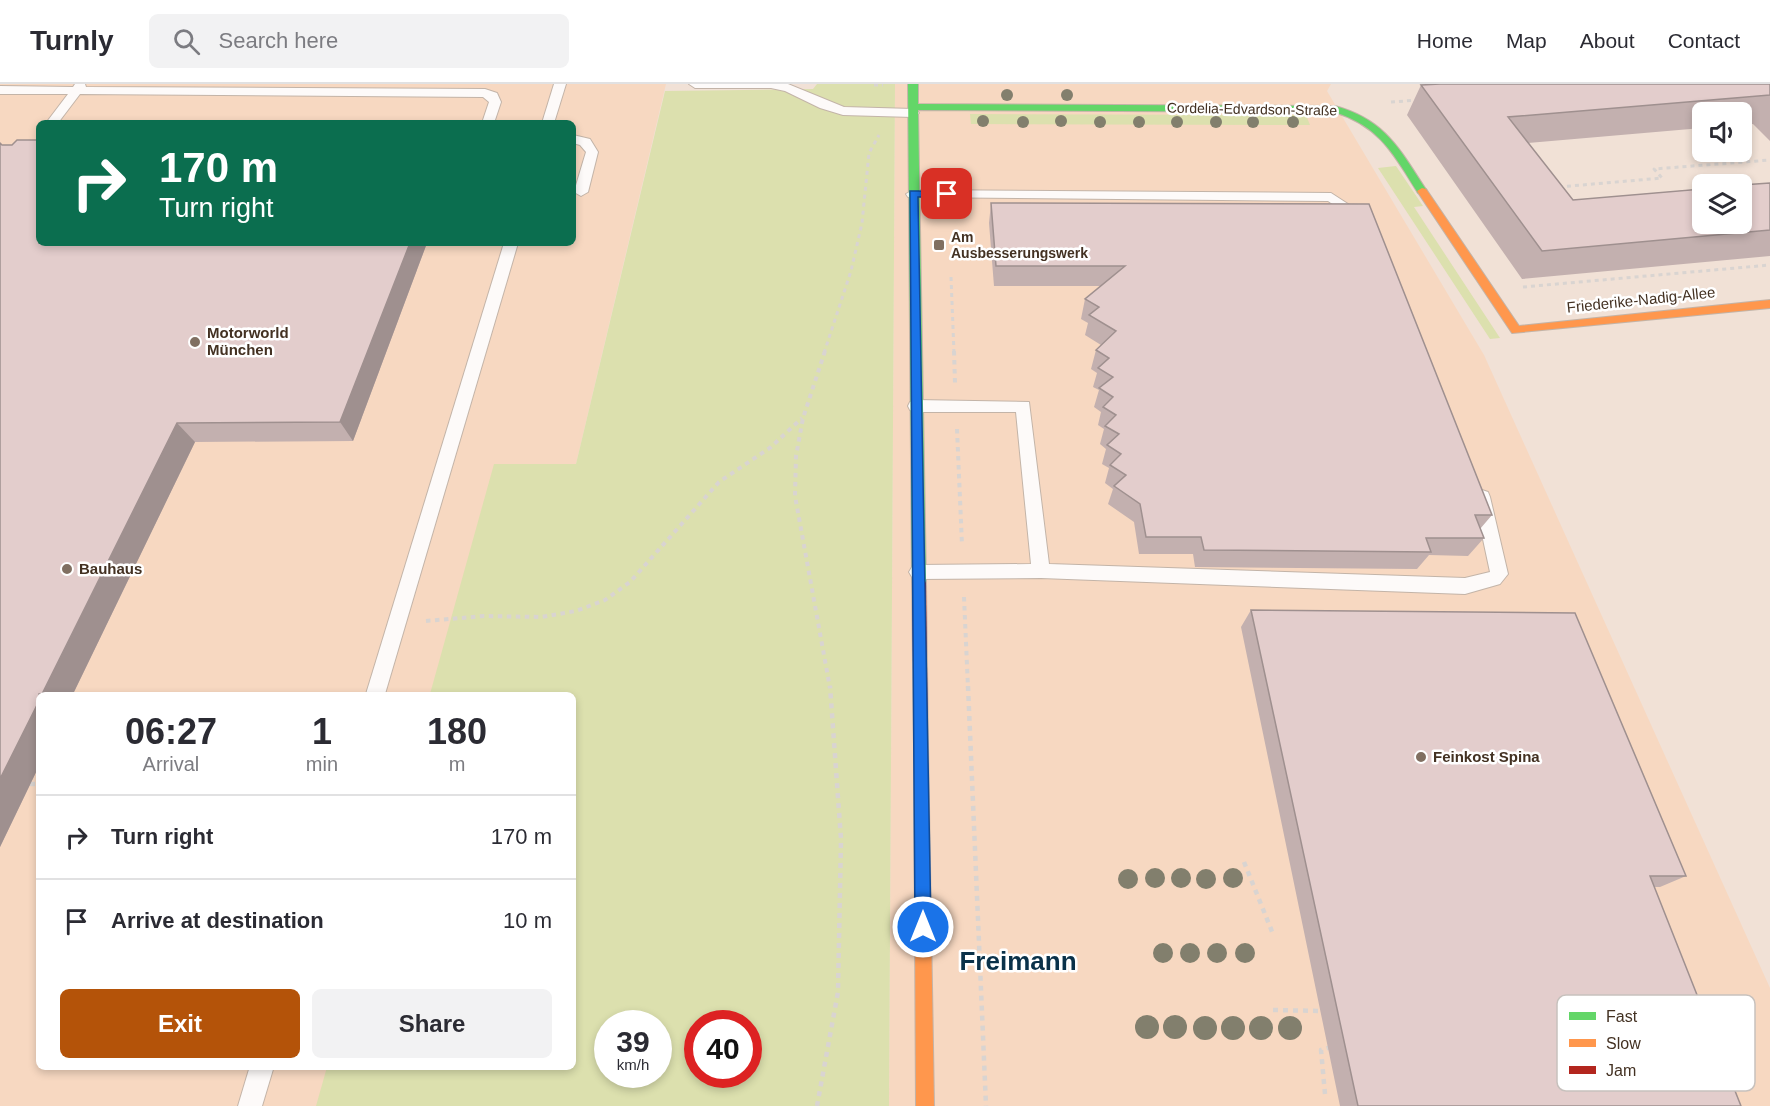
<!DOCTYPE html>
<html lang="en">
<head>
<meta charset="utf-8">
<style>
	body { margin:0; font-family:Arial,sans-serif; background:#f2f2f3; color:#2b2b33; height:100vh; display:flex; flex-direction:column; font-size:22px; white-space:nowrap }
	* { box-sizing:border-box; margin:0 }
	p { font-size:20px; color:#7c7c81 }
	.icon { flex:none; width:33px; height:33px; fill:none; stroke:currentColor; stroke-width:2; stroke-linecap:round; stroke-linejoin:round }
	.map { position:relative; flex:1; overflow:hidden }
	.panel { position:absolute; left:36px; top:608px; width:540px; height:378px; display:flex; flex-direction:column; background:#fff; border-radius:9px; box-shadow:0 3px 9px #0003 }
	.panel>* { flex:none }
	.guide { position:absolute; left:36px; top:36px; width:540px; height:126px; border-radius:9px; box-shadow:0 3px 9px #0003; background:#0b6e4f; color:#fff; overflow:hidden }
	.fabs { position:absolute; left:1692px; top:18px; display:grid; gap:12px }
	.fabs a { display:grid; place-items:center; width:60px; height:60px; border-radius:9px; background:#fff; box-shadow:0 3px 9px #0003; font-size:30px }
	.speed { position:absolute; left:594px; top:926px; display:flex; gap:12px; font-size:30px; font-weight:700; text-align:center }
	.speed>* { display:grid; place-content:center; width:78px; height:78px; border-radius:50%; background:#fff; box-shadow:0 3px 9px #0003; line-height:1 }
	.speed small { font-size:15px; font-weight:400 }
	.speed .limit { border:9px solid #d22; background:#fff; color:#111 }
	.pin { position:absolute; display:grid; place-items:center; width:51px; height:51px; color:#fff; margin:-26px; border-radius:12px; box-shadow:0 3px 9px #0006 }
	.me { position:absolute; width:66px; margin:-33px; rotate:0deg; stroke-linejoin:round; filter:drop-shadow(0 0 4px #0008) }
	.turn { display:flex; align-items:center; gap:21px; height:126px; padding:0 24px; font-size:27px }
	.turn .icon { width:78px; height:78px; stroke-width:2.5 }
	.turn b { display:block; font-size:42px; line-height:51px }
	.eta { display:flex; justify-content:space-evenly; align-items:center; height:102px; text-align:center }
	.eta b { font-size:36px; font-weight:800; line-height:42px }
	.action { display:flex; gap:12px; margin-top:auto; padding:12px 24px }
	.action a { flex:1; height:69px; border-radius:9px; background:#b45309; color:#fff; font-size:24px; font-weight:800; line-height:69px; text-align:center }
	.action a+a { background:#f2f2f3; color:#2b2b33 }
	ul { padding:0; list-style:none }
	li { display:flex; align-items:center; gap:18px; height:84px; padding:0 24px; border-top:2px solid #e1e1e2 }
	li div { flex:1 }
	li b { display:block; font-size:22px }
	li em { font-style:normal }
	header { display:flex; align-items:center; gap:36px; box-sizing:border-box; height:84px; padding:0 30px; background:#fff; border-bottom:2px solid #e1e1e2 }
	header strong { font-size:28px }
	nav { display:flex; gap:33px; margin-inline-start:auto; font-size:21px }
	.search { width:420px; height:54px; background:#f2f2f3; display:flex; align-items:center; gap:15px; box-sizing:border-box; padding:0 21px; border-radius:9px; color:#7c7c81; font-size:22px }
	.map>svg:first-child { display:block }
	.built { fill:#f7d8c1; fill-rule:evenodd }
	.green { fill:#dce0ae; fill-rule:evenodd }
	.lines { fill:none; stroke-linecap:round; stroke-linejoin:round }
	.lane-casing { stroke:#c3b4a8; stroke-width:2 }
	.fast-casing { stroke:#c3b4a8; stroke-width:2 }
	.slow-casing { stroke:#c3b4a8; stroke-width:2 }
	.jam-casing { stroke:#c3b4a8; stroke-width:2 }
	.path-far2 { stroke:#d9d4d1; stroke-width:3; stroke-dasharray:4 4; stroke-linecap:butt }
	.path-far1 { stroke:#d9d4d1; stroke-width:4; stroke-dasharray:4.5 4.5; stroke-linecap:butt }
	.path { stroke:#d9d4d1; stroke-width:4.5; stroke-dasharray:5 5; stroke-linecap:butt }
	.lane { fill:#fdfaf9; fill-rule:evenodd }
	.fast { fill:#63d668; fill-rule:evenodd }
	.slow { fill:#ff974d; fill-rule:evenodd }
	.jam { fill:#b3261e; fill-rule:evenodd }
	.tree { fill:#827f6d }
	.wall { fill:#c3b0af }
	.shaded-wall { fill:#9f908f }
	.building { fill:#e3cdcc; stroke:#9f908f; stroke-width:1.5 }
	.route { fill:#1a73e8; stroke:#114b97; stroke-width:1.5 }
	.poi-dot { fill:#806f61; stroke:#fff; stroke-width:2 }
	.labels { text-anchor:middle; stroke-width:5; stroke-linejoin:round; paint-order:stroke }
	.far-street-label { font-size:14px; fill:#433122; stroke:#fff }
	.far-poi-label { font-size:14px; font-weight:bold; fill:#433122; stroke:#fff; text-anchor:start }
	.street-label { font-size:15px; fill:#433122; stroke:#fff }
	.poi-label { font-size:15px; font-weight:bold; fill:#433122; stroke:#fff; text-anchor:start }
	.near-district-label { font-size:26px; font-weight:bold; fill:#0a3149; stroke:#fff }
	.key { fill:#fff; stroke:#c7c1bd; stroke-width:1.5 }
	.key-label { font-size:16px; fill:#433122 }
</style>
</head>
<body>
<header>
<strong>Turnly</strong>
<div class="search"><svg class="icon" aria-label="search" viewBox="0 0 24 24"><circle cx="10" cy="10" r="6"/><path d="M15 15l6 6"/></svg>Search here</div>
<nav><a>Home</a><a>Map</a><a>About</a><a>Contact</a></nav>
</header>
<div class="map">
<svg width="1770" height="1022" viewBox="0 0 1770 1022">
	<rect width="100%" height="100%" fill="#f1e1d6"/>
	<g class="built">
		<path d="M 0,0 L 666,0 L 576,380 L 526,610 L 39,610 L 39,982 L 445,983 L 437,1022 L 0,1022 ZM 39,39 L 573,39 L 573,159 L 39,159 Z"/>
		<polygon points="895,0 1331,0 1327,7 1484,271 1770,904 1770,1022 889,1022"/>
	</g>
	<g class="green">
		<path d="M 817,0 L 895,0 L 889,1022 L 316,1022 L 327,983 L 573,982 L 573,610 L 430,610 L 494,380 L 576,380 L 665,7 L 813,5 ZM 608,939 L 658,939 L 658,990 L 608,990 ZM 698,939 L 748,939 L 748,990 L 698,990 Z"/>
		<polygon points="970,30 1306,31 1310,41 971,40"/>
		<polygon points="1396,82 1423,122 1414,123 1500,254 1490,255 1378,84"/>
	</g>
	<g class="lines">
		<g class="lane-casing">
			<g id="lane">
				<polygon points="75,0 85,0 86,3 485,5 497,9 501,18 494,39 482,39 489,18 483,13 80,10 58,39 46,39 68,10 0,10 0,2 73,3"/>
				<polygon points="554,0 566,0 554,39 542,39"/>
				<polygon points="689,0 788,0 844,23 913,25 919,29 913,33 843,31 820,24 785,7 771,4 695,4"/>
				<polygon points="573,51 590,55 598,68 588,108 581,112 574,108 586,68 580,61 573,59"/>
				<polygon points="913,106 1331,109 1368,133 1361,137 1356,136 1328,117 908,113 906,110"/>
				<polygon points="504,159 518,159 385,610 366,610"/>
				<polygon points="916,316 1029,318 1049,480 1465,494 1490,488 1474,413 1476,408 1482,406 1488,408 1490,413 1508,490 1500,500 1465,510 1041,494 918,495 912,493 909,488 912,483 918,481 1031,480 1016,328 916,328 910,326 908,322 910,318"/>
				<polygon points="250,982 274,982 262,1022 238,1022"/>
			</g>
		</g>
		<g class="fast-casing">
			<path id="fast" d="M 908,0 L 918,0 L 918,20 L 1335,22 C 1386,36 1400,66 1427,107 L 1422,110 L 1418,109 C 1394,71 1380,42 1334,28 L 918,26 L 926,499 L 924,503 L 914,503 L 912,499 Z"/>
		</g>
		<g class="slow-casing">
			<g id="slow">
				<polygon points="1422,104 1426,105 1519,242 1770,216 1770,224 1512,249 1417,107"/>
				<polygon points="921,655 926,657 928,662 934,1022 916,1022 914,662 916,657"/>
			</g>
		</g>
		<g class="jam-casing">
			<polygon id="jam" points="919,493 924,495 926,499 928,662 926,667 921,669 916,667 914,662 912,499 914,495"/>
		</g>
		<g class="path-far2">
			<polyline points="874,1 883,1"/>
			<polyline points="1391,18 1419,16"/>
			<polyline points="1559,103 1662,94 1654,85 1770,76"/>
			<polyline points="951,193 954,269"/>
			<polyline points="1523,203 1770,181"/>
			<polyline points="824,269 851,187 862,139 869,69 879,51"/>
		</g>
		<g class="path-far1">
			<polyline points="825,267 803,334 796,372 795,412 830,604"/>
			<polyline points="954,267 955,299"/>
			<polyline points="957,345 962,461"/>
			<polyline points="964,513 968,604"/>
			<polyline points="426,537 484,532 541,533 576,527 605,516 630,498 719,398 771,363 802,334"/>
		</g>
		<g class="path">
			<polyline points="968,602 986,1022"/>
			<polyline points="30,700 39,700"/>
			<polyline points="1244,778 1273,850"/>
			<polyline points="1273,926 1323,927"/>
			<polyline points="1325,1010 1321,966 1331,963"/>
			<polyline points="817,1022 838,908 841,755 830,602"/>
		</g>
		<use href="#lane" class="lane"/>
		<use href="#fast" class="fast"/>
		<use href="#slow" class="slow"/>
		<use href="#jam" class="jam"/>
	</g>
	<g class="tree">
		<circle cx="1007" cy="11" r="6"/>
		<circle cx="1067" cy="11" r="6"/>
		<circle cx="983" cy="37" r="6"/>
		<circle cx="1061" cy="37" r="6"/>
		<circle cx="1023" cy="38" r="6"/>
		<circle cx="1100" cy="38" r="6"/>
		<circle cx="1139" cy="38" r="6"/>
		<circle cx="1177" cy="38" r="6"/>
		<circle cx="1216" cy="38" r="6"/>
		<circle cx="1253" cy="38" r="6"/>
		<circle cx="1293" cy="38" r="6"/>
		<circle cx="1155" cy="794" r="10"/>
		<circle cx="1181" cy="794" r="10"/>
		<circle cx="1233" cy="794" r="10"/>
		<circle cx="1128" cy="795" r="10"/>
		<circle cx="1206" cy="795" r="10"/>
		<circle cx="1163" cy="869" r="10"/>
		<circle cx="1190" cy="869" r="10"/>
		<circle cx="1217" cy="869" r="10"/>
		<circle cx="1245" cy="869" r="10"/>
		<circle cx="1147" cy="943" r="12"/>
		<circle cx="1175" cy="943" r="12"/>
		<circle cx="1205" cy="944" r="12"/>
		<circle cx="1233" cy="944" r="12"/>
		<circle cx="1261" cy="944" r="12"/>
		<circle cx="1290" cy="944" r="12"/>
	</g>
	<g class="wall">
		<polygon points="1770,0 1770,57 1753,40 1742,41 1742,28 1702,28 1702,44 1528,59 1573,116 1770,99 1770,172 1522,195 1407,31 1421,1"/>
		<polygon points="3,61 427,159 353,357 195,358 73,610 39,610 39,682 0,763"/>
		<polygon points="991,119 1369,120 1492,431 1480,445 1484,454 1468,472 1429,471 1417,485 1195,483 1193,470 1139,470 1134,438 1108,420 1113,405 1105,399 1109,384 1102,380 1106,365 1100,360 1104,345 1098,341 1101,328 1094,323 1099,306 1093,303 1097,289 1091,285 1096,266 1101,261 1085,251 1088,239 1081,235 1085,215 1101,202 994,202 989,139"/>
		<polygon points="1251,526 1686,792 1660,803 1654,803 1741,1022 1340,1022 1241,543"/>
	</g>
	<g class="shaded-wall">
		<polygon points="410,159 427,159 353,357 340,338"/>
		<polygon points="177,339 195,358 73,610 42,610"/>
		<polygon points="39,617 39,682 0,763 0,695"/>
	</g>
	<g class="building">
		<polygon points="1440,0 1770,0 1770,11 1508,33 1573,116 1702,105 1702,140 1742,140 1742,101 1770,99 1770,146 1542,167 1421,1"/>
		<polygon points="17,56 39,56 39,159 410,159 340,338 177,339 42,610 39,610 39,617 0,695 0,59 2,61 12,61"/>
		<polygon points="991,119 1369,120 1492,431 1475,431 1484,454 1426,454 1431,468 1204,466 1201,453 1146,453 1140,420 1114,402 1126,391 1110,381 1121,370 1107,361 1119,350 1105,342 1116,331 1103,323 1113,313 1099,304 1113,293 1098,284 1109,274 1096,266 1116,247 1089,231 1099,223 1085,215 1125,182 996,182"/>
		<polygon points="1251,526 1575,529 1686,792 1650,792 1741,1022 1358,1022"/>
	</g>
	<polygon class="route" points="910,107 947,107 952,110 947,113 918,113 931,843 929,849 923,851 917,849 915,843"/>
	<g class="poi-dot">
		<rect x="933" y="155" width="12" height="12" rx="3"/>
		<circle cx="195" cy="258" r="6"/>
		<circle cx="67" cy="485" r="6"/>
		<circle cx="1421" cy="673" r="6"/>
	</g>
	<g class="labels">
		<g class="far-street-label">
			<text transform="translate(1252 25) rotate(1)" y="5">Cordelia-Edvardson-Straße</text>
		</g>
		<g class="far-poi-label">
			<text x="951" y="158">Am<tspan x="951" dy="16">Ausbesserungswerk</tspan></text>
		</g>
		<g class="street-label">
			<text transform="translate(1641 216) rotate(-6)" y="5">Friederike-Nadig-Allee</text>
		</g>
		<g class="poi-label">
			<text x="207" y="254">Motorworld<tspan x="207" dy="17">München</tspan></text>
			<text x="79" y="490">Bauhaus</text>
			<text x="1433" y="678">Feinkost Spina</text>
		</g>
		<g class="near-district-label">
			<text x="1018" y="886">Freimann</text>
		</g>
	</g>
	<rect x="1557" y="911" width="198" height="96" rx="9" class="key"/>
	<rect x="1569" y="928" width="27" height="8" fill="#63d668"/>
	<rect x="1569" y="955" width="27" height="8" fill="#ff974d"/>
	<rect x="1569" y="982" width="27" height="8" fill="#b3261e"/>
	<g class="key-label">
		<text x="1606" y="938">Fast</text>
		<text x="1606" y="965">Slow</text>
		<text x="1606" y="992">Jam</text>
	</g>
</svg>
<div class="fabs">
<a><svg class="icon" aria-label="sound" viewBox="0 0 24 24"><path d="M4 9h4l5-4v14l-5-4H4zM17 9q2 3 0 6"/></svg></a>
<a><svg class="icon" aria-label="layers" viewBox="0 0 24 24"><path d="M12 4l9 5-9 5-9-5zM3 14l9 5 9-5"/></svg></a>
</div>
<div class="speed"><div>39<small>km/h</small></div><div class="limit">40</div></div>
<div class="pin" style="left:947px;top:110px;background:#d93025"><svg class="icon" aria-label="arrive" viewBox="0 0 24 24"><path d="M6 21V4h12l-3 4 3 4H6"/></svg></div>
<svg class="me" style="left:923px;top:843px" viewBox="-20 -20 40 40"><circle r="17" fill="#1a73e8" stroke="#fff" stroke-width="3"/><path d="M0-11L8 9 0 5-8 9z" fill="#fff"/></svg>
<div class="guide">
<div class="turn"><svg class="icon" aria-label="right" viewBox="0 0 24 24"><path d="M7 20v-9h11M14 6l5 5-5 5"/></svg><div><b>170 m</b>Turn right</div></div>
</div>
<section class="panel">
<div class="eta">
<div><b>06:27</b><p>Arrival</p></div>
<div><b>1</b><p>min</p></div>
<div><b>180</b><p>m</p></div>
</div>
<ul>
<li><svg class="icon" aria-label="right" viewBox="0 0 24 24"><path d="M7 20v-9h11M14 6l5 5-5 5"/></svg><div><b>Turn right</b></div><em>170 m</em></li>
<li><svg class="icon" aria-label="arrive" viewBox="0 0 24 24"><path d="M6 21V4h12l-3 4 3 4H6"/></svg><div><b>Arrive at destination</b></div><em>10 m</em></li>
</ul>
<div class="action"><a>Exit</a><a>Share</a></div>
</section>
</div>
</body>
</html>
